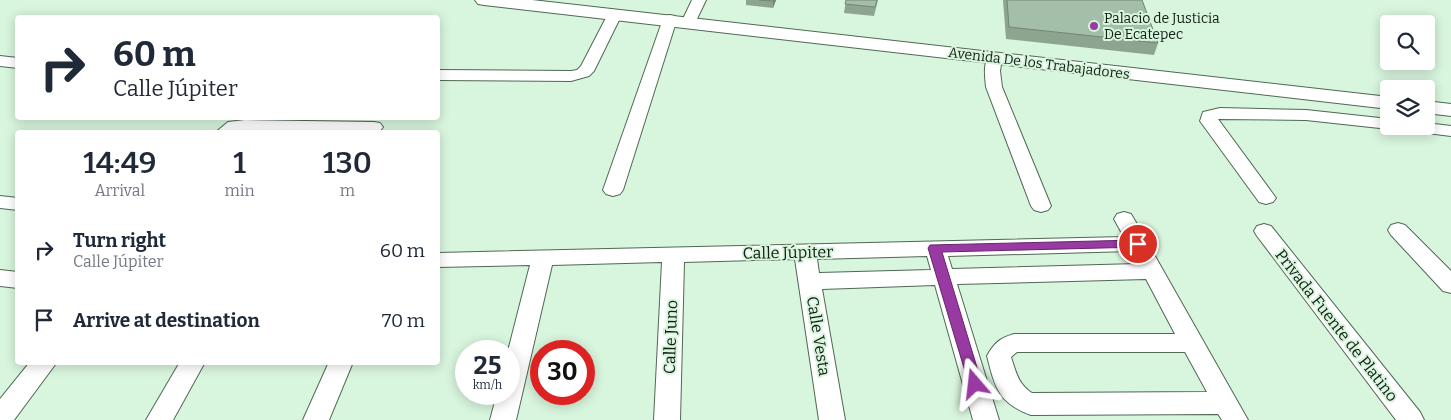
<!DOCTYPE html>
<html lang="en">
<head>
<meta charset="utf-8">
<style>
	body { margin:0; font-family:Bitter,serif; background:#f6f6f7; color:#1f2937; height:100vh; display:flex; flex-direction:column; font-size:19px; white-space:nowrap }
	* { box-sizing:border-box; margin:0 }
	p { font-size:16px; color:#747a83 }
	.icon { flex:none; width:28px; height:28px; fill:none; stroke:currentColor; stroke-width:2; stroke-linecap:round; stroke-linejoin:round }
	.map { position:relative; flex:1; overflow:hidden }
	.panel { position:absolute; left:15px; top:130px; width:425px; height:235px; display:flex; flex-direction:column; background:#fff; border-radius:5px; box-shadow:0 2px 12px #0003 }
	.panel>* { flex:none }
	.guide { position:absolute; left:15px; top:15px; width:425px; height:105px; border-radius:5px; box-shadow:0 2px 12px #0003; background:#fff; color:#1f2937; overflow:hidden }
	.controls { position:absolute; left:1380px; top:15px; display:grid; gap:10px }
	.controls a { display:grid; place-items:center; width:55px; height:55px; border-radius:5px; background:#fff; box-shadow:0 2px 12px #0003; font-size:25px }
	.speed { position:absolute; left:455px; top:340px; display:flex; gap:10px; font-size:25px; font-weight:700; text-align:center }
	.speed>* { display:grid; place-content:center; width:65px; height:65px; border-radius:50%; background:#fff; box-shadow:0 2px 12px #0003; line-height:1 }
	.speed small { font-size:12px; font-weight:400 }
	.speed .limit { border:8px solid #d22; background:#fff; color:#111 }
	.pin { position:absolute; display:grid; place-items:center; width:42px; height:42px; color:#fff; margin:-21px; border:2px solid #fff; border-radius:50%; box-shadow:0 1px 5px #0007 }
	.me { position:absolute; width:55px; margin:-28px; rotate:343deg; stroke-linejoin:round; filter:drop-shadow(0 0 4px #0008) }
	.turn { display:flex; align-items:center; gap:18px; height:105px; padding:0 15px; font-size:22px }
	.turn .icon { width:65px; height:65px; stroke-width:2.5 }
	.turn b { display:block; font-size:35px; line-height:42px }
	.eta { display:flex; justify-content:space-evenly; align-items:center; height:85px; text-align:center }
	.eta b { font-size:30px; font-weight:600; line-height:35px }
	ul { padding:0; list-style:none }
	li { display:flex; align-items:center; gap:15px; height:70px; padding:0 15px }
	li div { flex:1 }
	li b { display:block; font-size:19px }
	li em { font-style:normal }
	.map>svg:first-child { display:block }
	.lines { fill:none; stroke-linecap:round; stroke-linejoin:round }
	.minor-casing { stroke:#506854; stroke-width:2 }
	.major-casing { stroke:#506854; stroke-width:2 }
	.minor { fill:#fff; fill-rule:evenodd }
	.major { fill:#fff; fill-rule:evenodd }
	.wall { fill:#8da491 }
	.shaded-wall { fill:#738676 }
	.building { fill:#a4bfa9; stroke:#738676 }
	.route { fill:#993aa3; stroke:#63266a }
	.poi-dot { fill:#993aa3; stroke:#d8f5dd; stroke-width:2 }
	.labels { text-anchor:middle; stroke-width:4; stroke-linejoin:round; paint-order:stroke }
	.far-poi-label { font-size:14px; fill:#131e15; stroke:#d8f5dd; text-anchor:start }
	.far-street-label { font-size:14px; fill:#131e15; stroke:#d8f5dd }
	.street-label { font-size:16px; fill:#131e15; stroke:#d8f5dd }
</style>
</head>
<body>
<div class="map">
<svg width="1451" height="420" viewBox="0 0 1451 420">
	<rect width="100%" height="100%" fill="#d8f5dd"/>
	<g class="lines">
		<g class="minor-casing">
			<g id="minor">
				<polygon points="692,0 706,0 696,21 694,24 684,24 682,21"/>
				<polygon points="615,10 620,11 622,14 594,71 589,76 571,81 438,80 438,70 571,71 577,70 581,66 608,14 610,11"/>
				<polygon points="670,15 675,16 677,19 623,190 620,194 613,196 606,194 603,190 663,19 665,16"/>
				<path d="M 994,53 L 999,55 L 1002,58 L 1000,71 L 1002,87 L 1051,206 L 1048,210 L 1041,212 L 1034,210 L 1031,206 L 986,87 C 985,76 983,65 989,55 Z"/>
				<polygon points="0,56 18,58 18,68 0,66"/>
				<polygon points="1220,108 1306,110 1389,119 1389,126 1396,126 1389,129 1306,120 1218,119 1276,198 1273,202 1266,204 1259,202 1200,121 1203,112"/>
				<polygon points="245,120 374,122 380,123 383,127 380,131 374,132 245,130 236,132 216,132 228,122"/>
				<polygon points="1426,123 1451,126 1451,136 1411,131 1405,130 1402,126 1426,126"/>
				<polygon points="0,196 18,198 18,210 0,208"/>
				<path d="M 1124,212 L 1131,214 L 1134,219 L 1248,420 L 1222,420 L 1218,414 L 1031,415 C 998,403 995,387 987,356 C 994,343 1000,338 1014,334 L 1175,334 L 1146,279 L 957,284 L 999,420 L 973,420 L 935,285 L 822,289 L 845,420 L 819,420 L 795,259 L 684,262 L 680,420 L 654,420 L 662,262 L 552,265 L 516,420 L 490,420 L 497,394 L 509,394 L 508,351 L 530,265 L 438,267 L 438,253 L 1124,237 L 1114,219 L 1117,214 ZM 1131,251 L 1138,264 L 952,269 L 948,256 ZM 927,256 L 931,270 L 819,273 L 817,259 ZM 1017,352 L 1185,352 L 1207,392 L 1032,393 C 1018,384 1016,372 1011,357 Z"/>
				<polygon points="1398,223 1405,225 1451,271 1451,293 1443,291 1391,235 1388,230 1391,225"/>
				<polygon points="1264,224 1271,226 1420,412 1424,420 1396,420 1257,236 1254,231 1257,226"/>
				<polygon points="0,270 18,272 18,288 0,286"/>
				<polygon points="30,362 57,362 14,420 0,420 0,399"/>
				<polygon points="180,362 205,362 173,420 146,420"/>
				<polygon points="329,362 353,362 329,420 303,420"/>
			</g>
		</g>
		<g class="major-casing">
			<g id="major">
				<polygon points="475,0 532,0 1389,97 1389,109 484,5 478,4"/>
				<polygon points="1426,101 1451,104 1451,116 1426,113"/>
			</g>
		</g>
		<use href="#minor" class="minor"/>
		<use href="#major" class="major"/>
	</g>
	<g class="wall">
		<polygon points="746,0 776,0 773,8 746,5"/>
		<polygon points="846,0 878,0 874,16 844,13"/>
		<polygon points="1003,0 1142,0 1158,43 1154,55 1006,39"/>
	</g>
	<polygon class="shaded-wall" points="774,0 776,0 773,8 773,1"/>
	<g class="building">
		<polygon points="759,0 774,0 773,1"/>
		<polygon points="846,0 877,0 875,7 845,4"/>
		<polygon points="1007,0 1142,0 1158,43 1009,27"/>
	</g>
	<polygon class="route" points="1138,240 1144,244 1142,247 942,252 982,384 980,388 975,390 970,388 928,248 930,245"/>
	<circle class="poi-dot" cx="1094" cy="26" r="5"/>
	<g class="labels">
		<g class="far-poi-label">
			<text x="1104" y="23">Palacio de Justicia<tspan x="1104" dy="16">De Ecatepec</tspan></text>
		</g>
		<g class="far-street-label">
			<text transform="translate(1039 63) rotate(7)" y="5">Avenida De los Trabajadores</text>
		</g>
		<g class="street-label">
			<text transform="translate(788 252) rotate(-1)" y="6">Calle Júpiter</text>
			<text transform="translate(1337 325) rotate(52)" y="6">Privada Fuente de Platino</text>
			<text transform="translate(819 336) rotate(81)" y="6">Calle Vesta</text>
			<text transform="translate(670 337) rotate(-88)" y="6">Calle Juno</text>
		</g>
	</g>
</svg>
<div class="controls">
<a><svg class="icon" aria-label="search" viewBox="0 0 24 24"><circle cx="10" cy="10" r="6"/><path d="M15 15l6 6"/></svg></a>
<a><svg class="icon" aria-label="layers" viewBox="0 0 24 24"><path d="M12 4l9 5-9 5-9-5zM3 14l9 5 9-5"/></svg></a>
</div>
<div class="speed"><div>25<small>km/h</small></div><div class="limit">30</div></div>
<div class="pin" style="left:1138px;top:244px;background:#d93025"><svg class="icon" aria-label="arrive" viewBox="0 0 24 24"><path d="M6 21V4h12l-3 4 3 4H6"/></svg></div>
<svg class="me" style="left:975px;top:384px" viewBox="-20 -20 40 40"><path d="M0-17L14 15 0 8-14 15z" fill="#993aa3" stroke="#fff" stroke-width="4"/></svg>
<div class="guide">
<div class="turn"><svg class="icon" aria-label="right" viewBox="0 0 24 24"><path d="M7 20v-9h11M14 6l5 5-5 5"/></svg><div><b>60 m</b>Calle Júpiter</div></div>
</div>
<section class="panel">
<div class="eta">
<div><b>14:49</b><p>Arrival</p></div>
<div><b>1</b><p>min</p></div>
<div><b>130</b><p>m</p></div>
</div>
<ul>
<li><svg class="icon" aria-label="right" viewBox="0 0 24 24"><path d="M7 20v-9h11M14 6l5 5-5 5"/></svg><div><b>Turn right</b><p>Calle Júpiter</p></div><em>60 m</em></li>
<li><svg class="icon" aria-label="arrive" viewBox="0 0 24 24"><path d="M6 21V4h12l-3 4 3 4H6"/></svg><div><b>Arrive at destination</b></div><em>70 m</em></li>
</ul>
</section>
</div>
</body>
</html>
